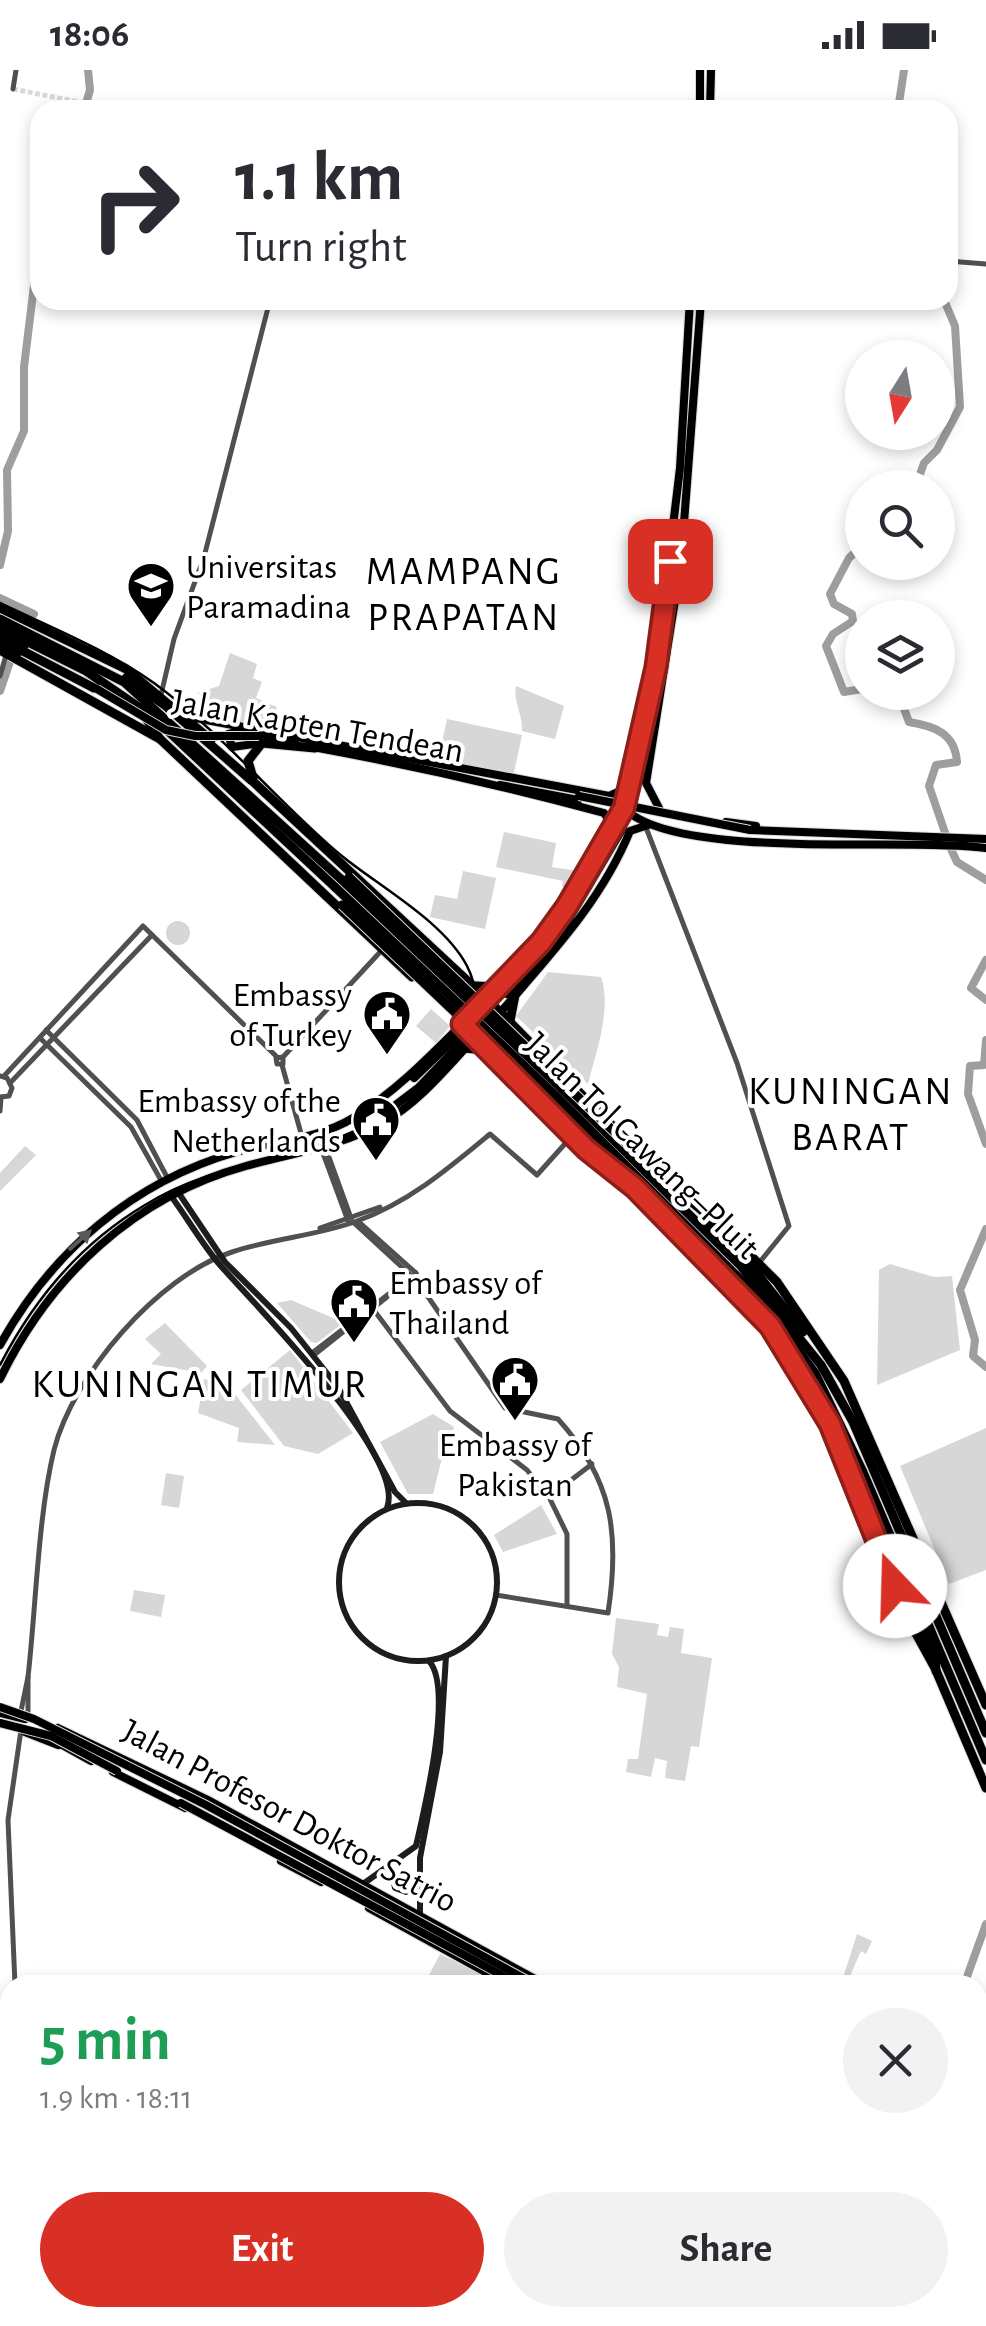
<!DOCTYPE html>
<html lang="en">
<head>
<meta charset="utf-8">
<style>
	body { margin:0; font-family:"Alegreya Sans",sans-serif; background:#f2f2f3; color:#2b2b33; height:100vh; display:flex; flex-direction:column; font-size:38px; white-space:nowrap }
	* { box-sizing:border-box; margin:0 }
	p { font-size:32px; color:#7c7c81 }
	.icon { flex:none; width:55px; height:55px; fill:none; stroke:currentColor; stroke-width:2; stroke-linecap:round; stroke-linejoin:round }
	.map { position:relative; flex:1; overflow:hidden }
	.panel { position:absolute; left:0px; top:1905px; width:988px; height:352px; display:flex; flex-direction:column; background:#fff; border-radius:30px 30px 0 0; box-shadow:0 5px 15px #0003 }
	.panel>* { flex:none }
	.hud { position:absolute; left:30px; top:30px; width:928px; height:210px; border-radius:30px; box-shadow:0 5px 15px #0003; background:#fff; color:#2b2b33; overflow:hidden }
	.needle { width:65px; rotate:191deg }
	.fabs { position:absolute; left:845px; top:270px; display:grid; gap:20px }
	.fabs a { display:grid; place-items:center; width:110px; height:110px; border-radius:50%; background:#fff; box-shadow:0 5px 15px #0003; font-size:50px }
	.pin { position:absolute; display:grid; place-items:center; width:85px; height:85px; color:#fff; margin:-42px; border-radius:20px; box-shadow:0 5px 15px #0006 }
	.me { position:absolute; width:110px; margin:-55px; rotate:339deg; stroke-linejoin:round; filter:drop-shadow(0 0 8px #0008) }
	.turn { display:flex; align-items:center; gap:35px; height:210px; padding:0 40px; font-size:45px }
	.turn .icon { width:130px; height:130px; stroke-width:2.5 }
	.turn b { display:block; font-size:70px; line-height:85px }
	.round { display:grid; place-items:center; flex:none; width:105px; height:105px; border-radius:52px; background:#f2f2f3 }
	.summary { display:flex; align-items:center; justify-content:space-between; height:170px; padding:0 40px }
	h1 { font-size:60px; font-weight:600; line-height:75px; color:#1e9e55 }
	.button { display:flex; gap:20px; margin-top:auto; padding:20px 40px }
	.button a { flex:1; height:115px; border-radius:60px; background:#d93025; color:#fff; font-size:40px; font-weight:600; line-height:115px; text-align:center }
	.button a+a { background:#f2f2f3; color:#2b2b33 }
	.status { display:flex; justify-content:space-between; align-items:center; height:70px; padding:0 50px; background:#fff; direction:ltr }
	.status svg { height:28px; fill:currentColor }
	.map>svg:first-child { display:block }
	.green { fill:#d7d7d7 }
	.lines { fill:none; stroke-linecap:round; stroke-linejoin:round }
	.river { stroke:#9e9e9e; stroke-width:8 }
	.tertiary-tunnel { stroke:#d9d9d9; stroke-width:5; stroke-dasharray:5 2.5; stroke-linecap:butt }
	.primary-tunnel { stroke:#d9d9d9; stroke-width:8; stroke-dasharray:8 4; stroke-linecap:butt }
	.primary-casing { stroke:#dbdbdb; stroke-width:10 }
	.trunk-casing { stroke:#dbdbdb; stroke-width:11 }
	.motorway-casing { stroke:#dbdbdb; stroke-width:11 }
	.tertiary { stroke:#505050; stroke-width:5 }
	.secondary { stroke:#1d1d1d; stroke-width:6 }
	.primary { stroke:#000; stroke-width:8 }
	.trunk { stroke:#000; stroke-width:9 }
	.motorway { stroke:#000; stroke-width:9 }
	.tram { stroke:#000; stroke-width:2.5 }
	.primary-bridge-casing { stroke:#dbdbdb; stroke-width:10; stroke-linecap:butt }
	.trunk-bridge-casing { stroke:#dbdbdb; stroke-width:11; stroke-linecap:butt }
	.motorway-bridge-casing { stroke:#dbdbdb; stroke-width:11; stroke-linecap:butt }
	.primary-bridge { stroke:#000; stroke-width:8 }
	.trunk-bridge { stroke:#000; stroke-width:9 }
	.motorway-bridge { stroke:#000; stroke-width:9 }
	.oneway { fill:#595959 }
	.route-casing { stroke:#8d1f18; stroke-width:25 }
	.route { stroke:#d93025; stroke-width:18 }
	.labels { text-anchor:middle; stroke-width:8; stroke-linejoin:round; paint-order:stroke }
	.poi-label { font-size:35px; fill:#000; stroke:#fff; text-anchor:start }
	.street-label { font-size:35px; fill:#000; stroke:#fff }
	.quarter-label { font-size:40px; letter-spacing:2.5px; fill:#000; stroke:#fff }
</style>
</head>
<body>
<div class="status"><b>18:06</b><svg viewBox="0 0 49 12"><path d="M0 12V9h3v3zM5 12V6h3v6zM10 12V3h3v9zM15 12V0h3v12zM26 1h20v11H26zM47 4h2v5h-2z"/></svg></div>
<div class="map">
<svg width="986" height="2256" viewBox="0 0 986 2256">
	<rect width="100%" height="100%" fill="#fff"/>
	<g class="green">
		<polygon points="230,583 257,594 253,608 262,612 256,628 277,637 272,659 199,644 203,626 197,623 219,616"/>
		<path d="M 516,616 L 564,636 L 555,669 L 522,661 C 523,644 513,632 516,616 Z"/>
		<polygon points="447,649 522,665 513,707 438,691"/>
		<polygon points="504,762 556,773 552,797 584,802 572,822 562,816 563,811 496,797"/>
		<polygon points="463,801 496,808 485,859 430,847 435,825 457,829"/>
		<circle cx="178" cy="863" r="12"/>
		<path d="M 548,902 L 601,907 C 612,940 596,982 588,1014 L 516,946 Z"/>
		<polygon points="431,939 450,956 436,973 416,956"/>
		<polygon points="25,1076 36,1085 0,1121 0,1103"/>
		<polygon points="890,1194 934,1207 952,1206 960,1280 877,1315 879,1200"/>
		<polygon points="291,1230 340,1251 343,1253 317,1273 311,1272 277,1233"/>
		<polygon points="165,1253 207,1296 201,1303 151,1294 161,1284 145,1269"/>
		<polygon points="290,1280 353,1363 318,1384 284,1376 241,1320"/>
		<polygon points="204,1309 227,1314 275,1375 237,1372 239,1358 198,1343"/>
		<polygon points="433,1344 454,1357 452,1368 447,1368 433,1424 408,1424 380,1372"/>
		<polygon points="986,1358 986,1500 949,1514 900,1396"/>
		<polygon points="166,1403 184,1406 179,1438 161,1435"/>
		<polygon points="541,1435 557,1464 503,1482 494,1465"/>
		<polygon points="134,1520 165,1525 161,1547 130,1541"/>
		<polygon points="616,1548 659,1554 657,1565 668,1567 670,1557 684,1559 681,1583 712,1588 699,1677 691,1676 685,1711 665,1708 667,1691 655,1688 651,1707 626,1702 628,1689 638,1689 647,1624 617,1617 619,1597 612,1584"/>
		<polygon points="857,1864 872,1871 866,1884 861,1881 849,1908 843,1908"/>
		<polygon points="440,1884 485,1906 481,1915 424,1915"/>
		<polygon points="861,2248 921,2248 919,2256 864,2256 858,2254"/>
	</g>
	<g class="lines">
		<g class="river">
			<polyline points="84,40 90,20 88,0"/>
			<polyline points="898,40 904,0"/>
			<polyline points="915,418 924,393 937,380 960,337 955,256 944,230"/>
			<polyline points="862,476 849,488 830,524 834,534 852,544 853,551 833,564 826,576 844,622 862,619"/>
			<polyline points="0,495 8,461 7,400 24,361 24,297 40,166"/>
			<polyline points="0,528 34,544"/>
			<polyline points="0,621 11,589"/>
			<path d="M 874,622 L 886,633 L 903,636 L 909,652 C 934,656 955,663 957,692 L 936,695 L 929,716 L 950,777 L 957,792 L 986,810"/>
			<polyline points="986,890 971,918 986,930"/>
			<polyline points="986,970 984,995 970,996 968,1024 986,1074"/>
			<polyline points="986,1159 960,1220 975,1270 973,1286 986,1297"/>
			<polyline points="964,1915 986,1854"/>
			<polyline points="978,2069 986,2095"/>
			<polyline points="978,2232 986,2222"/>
			<polyline points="946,2256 960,2248"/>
		</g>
		<polyline class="tertiary-tunnel" points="13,19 84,33"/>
		<g class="primary-tunnel">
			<polyline points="623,758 636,721"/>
			<polyline points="489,934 503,919"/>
		</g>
		<g class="primary-casing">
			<g id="primary">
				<polyline points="700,40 700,0"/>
				<polyline points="710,40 711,0"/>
				<polyline points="0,574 19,582"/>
				<polyline points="185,646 609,726 626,718"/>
				<polyline points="242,660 228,664 232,677 262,673"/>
				<polyline points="259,666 295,673"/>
				<path d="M 313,677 C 411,695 508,717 604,743 L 613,755"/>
				<polyline points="641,682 653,622"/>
				<polyline points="500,715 578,730"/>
				<polyline points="636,721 646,677"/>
				<path d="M 624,738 C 675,791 907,767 986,778"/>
				<polyline points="659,738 646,713 681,492 701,230"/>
				<polyline points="726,752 756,756"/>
				<polyline points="750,760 986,769"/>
				<polyline points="566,840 624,738 656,597 680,398 690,230"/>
				<polyline points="507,924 559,866 623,758"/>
				<polyline points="485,931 567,836"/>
				<path d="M 500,943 C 549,886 601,832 630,761 L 648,755"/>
				<polyline points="414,1008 458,966"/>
				<polyline points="365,1058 418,1018 462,972"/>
				<path d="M 0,1275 C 52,1181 133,1112 236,1082 C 274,1071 319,1069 353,1048 C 397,1021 432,984 468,948"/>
				<path d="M 0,1309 C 50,1206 134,1127 246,1096 C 292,1083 343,1076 384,1052 C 422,1031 449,994 479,964"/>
				<polyline points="0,1643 25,1649"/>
				<polyline points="58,1658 208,1730 546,1915"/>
				<polyline points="25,1662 58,1675"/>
				<polyline points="55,1671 91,1691"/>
				<polyline points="113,1702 185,1738"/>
				<polyline points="281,1791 321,1812"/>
				<polyline points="369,1838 509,1915"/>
				<polyline points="755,2248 757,2256"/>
				<polyline points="770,2248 771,2256"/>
			</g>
		</g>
		<g class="trunk-casing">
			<g id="trunk">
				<polyline points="0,538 126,599 211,670"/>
				<polyline points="0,580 160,669 412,907"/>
				<polyline points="247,706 487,929 669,1113 723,1158 777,1212 844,1311 986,1635"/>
				<polyline points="253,708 248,691 262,673 315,678"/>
				<polyline points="476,916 499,917"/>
				<polyline points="510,951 515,925"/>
				<polyline points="477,969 586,1079 635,1118"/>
				<polyline points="465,978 484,980"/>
				<polyline points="544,1027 620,1101"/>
				<polyline points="634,1116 770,1257 812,1321 847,1390 907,1547 935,1598 986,1718"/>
			</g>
		</g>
		<g class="motorway-casing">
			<g id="motorway">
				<polyline points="0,549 124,612 342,810"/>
				<polyline points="0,558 86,601 153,647 336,818"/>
				<polyline points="0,566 24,576"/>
				<polyline points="17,578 94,618"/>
				<polyline points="126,608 166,636 251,710"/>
				<polyline points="145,647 160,669"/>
				<polyline points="561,1018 740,1195 821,1295 853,1352 986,1663"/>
				<polyline points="554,1024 759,1228 815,1303 863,1402 986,1690"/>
				<polyline points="704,1147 752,1197 803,1262"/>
				<polyline points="888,1473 935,1586 936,1601"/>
			</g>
		</g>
		<g class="tertiary">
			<polyline points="13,19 16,0"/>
			<polyline points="84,33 118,40"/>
			<polyline points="948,191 986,194"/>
			<polyline points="0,606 6,585"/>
			<polyline points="161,625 174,569 204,487 270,230"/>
			<polyline points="645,755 737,993 789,1156 759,1193"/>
			<polyline points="46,960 137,1050 168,1109"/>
			<polyline points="40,968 131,1057 162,1112"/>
			<polyline points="283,987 283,994 277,994 276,988 283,987 382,880"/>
			<polyline points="282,995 302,1067"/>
			<polyline points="0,1006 7,1008 12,1018 9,1026 0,1027"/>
			<polyline points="4,1006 143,856 277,987"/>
			<polyline points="10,1013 152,865"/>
			<polyline points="0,1041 1,1028"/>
			<polyline points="325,1076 351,1148"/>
			<polyline points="321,1078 348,1151"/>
			<path d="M 353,1152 L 417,1211 L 505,1338 L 558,1349 C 613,1410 620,1464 608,1543 L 496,1525"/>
			<polyline points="359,1152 416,1203"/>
			<polyline points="320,1158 380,1137"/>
			<polyline points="370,1235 450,1341 527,1400 549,1427 567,1464 567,1536"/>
			<polyline points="312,1283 416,1203"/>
			<polyline points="314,1285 387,1227"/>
			<polyline points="549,1427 592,1394"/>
			<polyline points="21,1641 28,1607"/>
			<path d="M 28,1644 L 28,1607 C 36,1537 38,1446 54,1380 C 73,1305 158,1206 232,1182 C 273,1168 317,1166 357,1151 C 408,1133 449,1098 490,1064 L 537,1105 L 572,1066"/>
			<polyline points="15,1915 8,1750 21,1660"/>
			<polyline points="0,1999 10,1998"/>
			<polyline points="56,2248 56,2256"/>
		</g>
		<g class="secondary">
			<polyline points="178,1122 225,1192 291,1258 338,1317 395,1422 406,1433"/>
			<path d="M 171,1126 C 188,1149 202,1174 220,1195 C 254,1234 407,1387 387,1438"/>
			<circle cx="418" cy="1512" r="79"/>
			<polyline points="391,1799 395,1818 406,1822 418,1815"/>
			<path d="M 363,1814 L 416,1776 C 424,1741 454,1618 429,1591"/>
			<polyline points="420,1844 420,1788 440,1682 446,1586"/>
		</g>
		<use href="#primary" class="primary"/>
		<use href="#trunk" class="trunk"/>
		<use href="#motorway" class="motorway"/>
		<path class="tram" d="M 0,533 C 52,558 107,580 154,613 C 221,662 274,728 337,782 C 376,815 443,850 467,896 C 504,967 407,1039 350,1063 C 281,1094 214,1092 145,1135 C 81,1173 34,1229 0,1295"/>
		<g class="primary-bridge-casing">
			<g id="primary-bridge">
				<polyline points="97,619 166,660 195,666 259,666"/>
				<polyline points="579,726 750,760"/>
				<polyline points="0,1637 34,1649 206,1735 536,1915"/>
				<polyline points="0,1653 51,1666 117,1701"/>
				<polyline points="181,1733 520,1915"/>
			</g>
		</g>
		<g class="trunk-bridge-casing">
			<g id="trunk-bridge">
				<polyline points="349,807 626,1073"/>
				<polyline points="342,835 544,1027"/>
			</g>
		</g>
		<g class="motorway-bridge-casing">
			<g id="motorway-bridge">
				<polyline points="342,810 561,1018"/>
				<polyline points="336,818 554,1024"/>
			</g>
		</g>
		<use href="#primary-bridge" class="primary-bridge"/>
		<use href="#trunk-bridge" class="trunk-bridge"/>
		<use href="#motorway-bridge" class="motorway-bridge"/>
	</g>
	<defs><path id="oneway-solid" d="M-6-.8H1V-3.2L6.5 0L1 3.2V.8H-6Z" transform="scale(2.5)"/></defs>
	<use class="oneway" href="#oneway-solid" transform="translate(80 1170) rotate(-42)"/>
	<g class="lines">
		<g class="route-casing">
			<polyline id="route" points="670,491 656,597 624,738 567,836 541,872 462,954 586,1079 635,1118 770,1256 830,1354 895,1516"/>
		</g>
		<use href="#route" class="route"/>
	</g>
	<defs>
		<g id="university-pin" transform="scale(2.5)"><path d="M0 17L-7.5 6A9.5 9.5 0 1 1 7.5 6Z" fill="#000" stroke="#fff"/><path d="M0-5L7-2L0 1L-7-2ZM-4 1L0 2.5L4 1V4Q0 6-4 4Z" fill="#fff"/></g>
		<g id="civic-pin" transform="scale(2.5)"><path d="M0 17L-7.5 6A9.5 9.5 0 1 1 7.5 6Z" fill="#000" stroke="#fff"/><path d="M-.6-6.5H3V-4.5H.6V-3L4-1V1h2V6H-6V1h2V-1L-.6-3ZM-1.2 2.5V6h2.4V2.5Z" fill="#fff"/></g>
	</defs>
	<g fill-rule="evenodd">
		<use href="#university-pin" x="151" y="516"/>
		<use href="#civic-pin" x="387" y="944"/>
		<use href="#civic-pin" x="376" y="1050"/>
		<use href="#civic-pin" x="354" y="1232"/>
		<use href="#civic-pin" x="515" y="1310"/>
	</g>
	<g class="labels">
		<g class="poi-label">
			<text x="186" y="508">Universitas<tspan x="186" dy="40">Paramadina</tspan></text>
			<text x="352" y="936" text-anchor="end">Embassy<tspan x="352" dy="40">of Turkey</tspan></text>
			<text x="341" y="1042" text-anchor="end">Embassy of the<tspan x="341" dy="40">Netherlands</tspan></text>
			<text x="389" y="1224">Embassy of<tspan x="389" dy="40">Thailand</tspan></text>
			<text x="515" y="1386" text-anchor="middle">Embassy of<tspan x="515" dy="40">Pakistan</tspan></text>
		</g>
		<g class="street-label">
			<text transform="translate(318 655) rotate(10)" y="12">Jalan Kapten Tendean</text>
			<text transform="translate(643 1075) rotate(44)" y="12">Jalan Tol Cawang–Pluit</text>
			<text transform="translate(290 1745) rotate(28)" y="12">Jalan Profesor Doktor Satrio</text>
		</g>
		<g class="quarter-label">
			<text x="464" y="514">MAMPANG<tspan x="464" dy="46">PRAPATAN</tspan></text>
			<text x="851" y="1034">KUNINGAN<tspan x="851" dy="46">BARAT</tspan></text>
			<text x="200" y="1327">KUNINGAN TIMUR</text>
		</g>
	</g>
</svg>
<div class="fabs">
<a><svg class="needle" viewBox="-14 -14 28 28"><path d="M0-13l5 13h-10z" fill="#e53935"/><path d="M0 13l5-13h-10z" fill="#7c7c81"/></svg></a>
<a><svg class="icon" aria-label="search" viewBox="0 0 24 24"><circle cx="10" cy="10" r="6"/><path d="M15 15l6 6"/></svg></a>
<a><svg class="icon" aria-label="layers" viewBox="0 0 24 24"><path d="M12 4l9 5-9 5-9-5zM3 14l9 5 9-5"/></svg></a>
</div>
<div class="pin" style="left:670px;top:491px;background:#d93025"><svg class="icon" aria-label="arrive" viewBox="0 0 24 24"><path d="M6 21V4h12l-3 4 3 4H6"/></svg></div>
<svg class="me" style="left:895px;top:1516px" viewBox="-20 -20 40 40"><circle r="19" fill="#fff"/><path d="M0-13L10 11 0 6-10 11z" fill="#d93025"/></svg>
<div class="hud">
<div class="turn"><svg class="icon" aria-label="right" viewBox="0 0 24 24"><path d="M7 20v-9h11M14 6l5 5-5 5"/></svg><div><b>1.1 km</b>Turn right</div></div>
</div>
<section class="panel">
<div class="summary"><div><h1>5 min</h1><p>1.9 km · 18:11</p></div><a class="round"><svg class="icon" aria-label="close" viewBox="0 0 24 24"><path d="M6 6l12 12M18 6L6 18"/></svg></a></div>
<div class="button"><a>Exit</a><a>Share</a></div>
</section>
</div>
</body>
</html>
